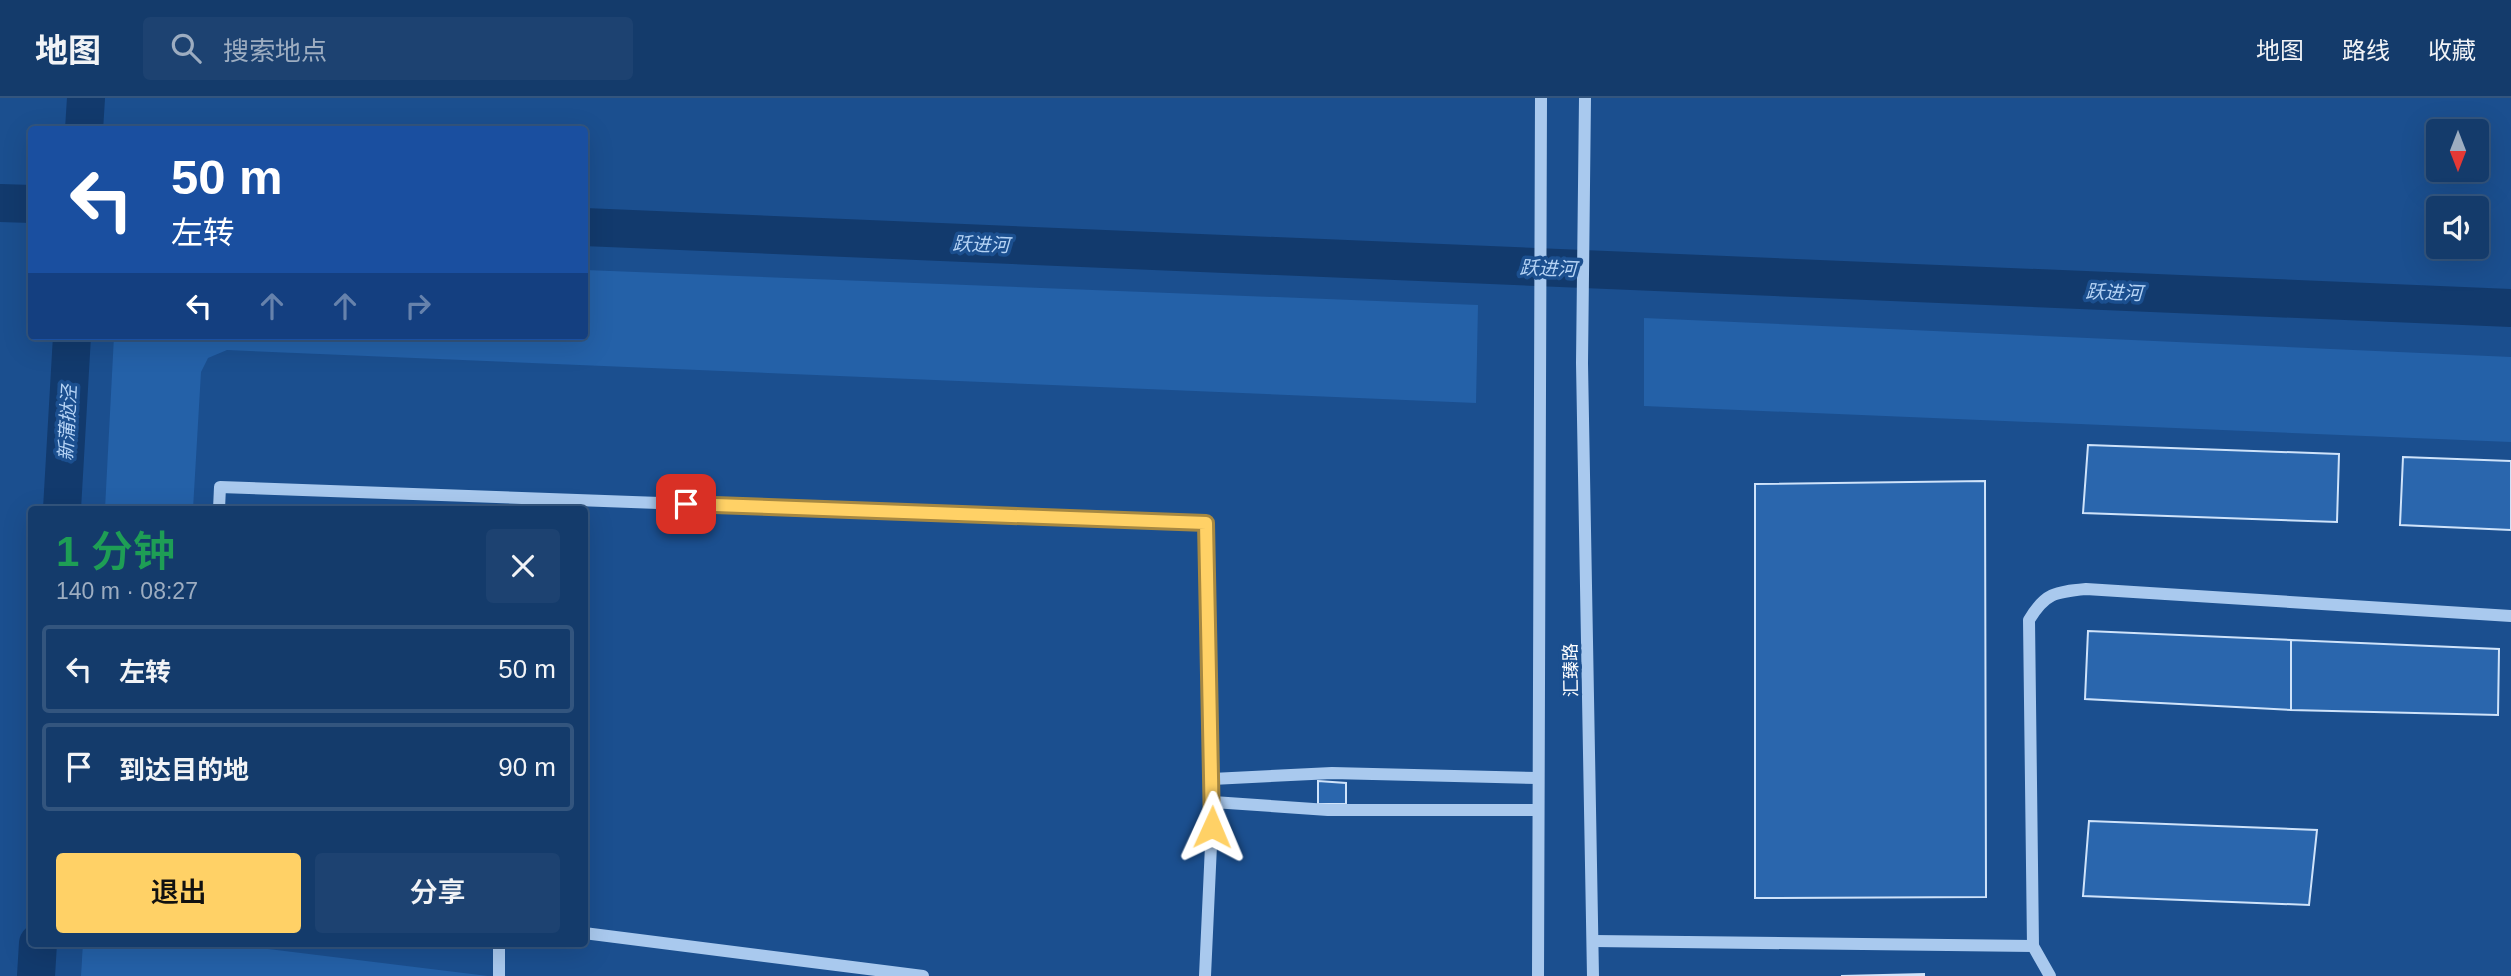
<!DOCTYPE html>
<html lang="zh">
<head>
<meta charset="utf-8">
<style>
	body { margin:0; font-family:Helvetica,"Noto Sans SC",sans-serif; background:#1d4271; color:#f1f3f6; height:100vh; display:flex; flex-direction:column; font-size:26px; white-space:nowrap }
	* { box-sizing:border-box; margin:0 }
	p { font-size:23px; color:#9dadc1 }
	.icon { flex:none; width:38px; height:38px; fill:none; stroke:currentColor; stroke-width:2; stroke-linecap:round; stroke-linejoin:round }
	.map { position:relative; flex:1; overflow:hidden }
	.sheet { position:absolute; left:28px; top:408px; width:560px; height:441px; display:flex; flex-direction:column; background:#143b6b; border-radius:7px; box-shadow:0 7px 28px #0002,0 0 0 2px #33557e }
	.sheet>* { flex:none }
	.guide { position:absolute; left:28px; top:28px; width:560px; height:214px; border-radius:7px; box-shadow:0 7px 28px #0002,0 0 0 2px #33557e; background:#1a4fa0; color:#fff; overflow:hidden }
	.needle { width:46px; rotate:180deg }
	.buttons { position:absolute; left:2426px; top:21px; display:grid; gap:14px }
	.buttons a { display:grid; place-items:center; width:63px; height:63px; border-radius:7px; background:#143b6b; box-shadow:0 7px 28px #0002,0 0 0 2px #33557e; font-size:35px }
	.pin { position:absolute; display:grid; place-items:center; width:60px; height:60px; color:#fff; margin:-30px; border-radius:14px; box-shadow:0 4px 10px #0006 }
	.me { position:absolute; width:77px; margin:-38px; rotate:1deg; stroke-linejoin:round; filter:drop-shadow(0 0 5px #0008) }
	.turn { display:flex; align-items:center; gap:24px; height:147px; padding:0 28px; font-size:32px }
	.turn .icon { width:91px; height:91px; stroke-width:2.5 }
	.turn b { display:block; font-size:49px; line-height:60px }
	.lanes { display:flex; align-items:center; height:66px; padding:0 28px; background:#0003; justify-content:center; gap:35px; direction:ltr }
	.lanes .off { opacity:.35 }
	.round { display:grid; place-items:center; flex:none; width:74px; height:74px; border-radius:7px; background:#1d4271 }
	.head { display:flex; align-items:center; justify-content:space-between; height:119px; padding:0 28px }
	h1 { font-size:42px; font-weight:600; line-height:52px; color:#1e9e55 }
	.cta { display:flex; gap:14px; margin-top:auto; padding:14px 28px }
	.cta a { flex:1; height:80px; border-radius:7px; background:#ffd166; color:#111; font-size:28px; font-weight:600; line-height:80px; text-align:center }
	.cta a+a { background:#1d4271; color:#f1f3f6 }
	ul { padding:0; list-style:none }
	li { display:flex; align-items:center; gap:21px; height:88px; margin:0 14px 10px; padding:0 14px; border:4px solid #33557e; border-radius:7px }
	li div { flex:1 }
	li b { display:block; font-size:26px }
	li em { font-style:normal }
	header { display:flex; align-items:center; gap:42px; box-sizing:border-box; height:98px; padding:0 35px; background:#143b6b; border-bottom:2px solid #33557e }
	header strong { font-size:33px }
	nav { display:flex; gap:38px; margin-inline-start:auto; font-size:24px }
	.search { width:490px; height:63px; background:#1d4271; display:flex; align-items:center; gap:18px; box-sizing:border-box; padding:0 24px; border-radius:7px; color:#9dadc1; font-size:26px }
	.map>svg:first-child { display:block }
	.green { fill:#2461a8 }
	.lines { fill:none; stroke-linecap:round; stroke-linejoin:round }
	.canal { stroke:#123a6d; stroke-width:38 }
	.building { fill:#2a66ad; stroke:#cfe3fa; stroke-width:2 }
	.minor { stroke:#a9c9ee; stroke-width:12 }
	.route-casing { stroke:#a68842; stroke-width:18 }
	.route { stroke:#ffd166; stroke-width:12 }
	.labels { text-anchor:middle; stroke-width:7; stroke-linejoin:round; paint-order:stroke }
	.street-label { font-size:18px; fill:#fff; stroke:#1b4f8f }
	.water-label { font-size:19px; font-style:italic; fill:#b5d3f5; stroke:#1b4f8f }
</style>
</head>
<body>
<header>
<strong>地图</strong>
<div class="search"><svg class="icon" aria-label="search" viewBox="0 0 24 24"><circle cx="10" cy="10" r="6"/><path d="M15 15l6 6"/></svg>搜索地点</div>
<nav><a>地图</a><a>路线</a><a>收藏</a></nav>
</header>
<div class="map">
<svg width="2511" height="878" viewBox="0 0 2511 878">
	<rect width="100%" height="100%" fill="#1b4f8f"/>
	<g class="green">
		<polygon points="585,172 1478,207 1476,305 227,252 208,260 201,274 193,411 105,411 114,238 584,238"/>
		<polygon points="1644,220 2511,259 2511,344 1644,308"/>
		<polygon points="83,845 219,845 488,878 81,878"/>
	</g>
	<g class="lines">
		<g class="canal">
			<polyline points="84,32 86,0"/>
			<polyline points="0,105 32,106"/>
			<polyline points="584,129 2511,210"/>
			<polyline points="62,411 72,238"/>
			<polyline points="36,878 38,845"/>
		</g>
	</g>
	<g class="building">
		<polygon points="2088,347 2339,356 2337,424 2083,415"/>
		<polygon points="2403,359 2511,363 2511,432 2400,427"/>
		<polygon points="1985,383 1986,799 1755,800 1755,386"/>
		<polygon points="2088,533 2291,542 2291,612 2085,601"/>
		<polygon points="2291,542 2499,551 2498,617 2291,612"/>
		<polygon points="1318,683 1346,685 1346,706 1318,706"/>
		<polygon points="2089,723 2317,732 2309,807 2083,798"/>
		<polygon points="1924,876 1924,878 1841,878"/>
	</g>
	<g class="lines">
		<g class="minor">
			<polyline points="1585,0 1582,265 1593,878"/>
			<polyline points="219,411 220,389 1206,425 1213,704 1205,878"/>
			<polyline points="1212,681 1332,675 1538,680"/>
			<polyline points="1213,704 1328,712 1538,712"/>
			<polyline points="584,835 923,878"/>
			<polyline points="1593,843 2033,848"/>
			<polyline points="499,845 499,878"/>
			<polyline points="1538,878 1541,0"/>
			<path d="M 2050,878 L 2033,848 L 2029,522 C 2045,495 2055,494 2086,491 L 2511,518"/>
		</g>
	</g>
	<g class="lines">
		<g class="route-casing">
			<polyline id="route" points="686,406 1206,425 1212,729"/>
		</g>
		<use href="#route" class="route"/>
	</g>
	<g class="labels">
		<g class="street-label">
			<text transform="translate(1571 572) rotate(-91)" y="6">汇臻路</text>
		</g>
		<g class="water-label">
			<text transform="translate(981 146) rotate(2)" y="7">跃进河</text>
			<text transform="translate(1548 170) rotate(2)" y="7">跃进河</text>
			<text transform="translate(2114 194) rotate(2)" y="7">跃进河</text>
			<text transform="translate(67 325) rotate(-87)" y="7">新蒲挞泾</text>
		</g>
	</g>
</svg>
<div class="buttons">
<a><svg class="needle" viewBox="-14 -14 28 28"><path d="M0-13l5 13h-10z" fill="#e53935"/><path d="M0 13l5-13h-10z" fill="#9dadc1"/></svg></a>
<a><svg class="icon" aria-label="sound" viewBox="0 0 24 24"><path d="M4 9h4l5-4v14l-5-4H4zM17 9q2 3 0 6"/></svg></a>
</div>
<div class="pin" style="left:686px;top:406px;background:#d93025"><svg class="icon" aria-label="arrive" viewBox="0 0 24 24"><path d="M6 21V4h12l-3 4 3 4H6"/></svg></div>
<svg class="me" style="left:1212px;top:729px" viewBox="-20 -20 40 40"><path d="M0-17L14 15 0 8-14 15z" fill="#ffd166" stroke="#fff" stroke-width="4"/></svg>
<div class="guide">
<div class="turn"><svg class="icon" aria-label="left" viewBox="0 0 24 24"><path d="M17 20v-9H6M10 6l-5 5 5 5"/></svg><div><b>50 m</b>左转</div></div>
<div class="lanes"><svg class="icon" aria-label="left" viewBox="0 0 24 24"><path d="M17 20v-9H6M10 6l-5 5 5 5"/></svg><svg class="icon off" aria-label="ahead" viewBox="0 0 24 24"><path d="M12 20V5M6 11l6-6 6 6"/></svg><svg class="icon off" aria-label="ahead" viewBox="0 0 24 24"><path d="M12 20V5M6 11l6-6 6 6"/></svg><svg class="icon off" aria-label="right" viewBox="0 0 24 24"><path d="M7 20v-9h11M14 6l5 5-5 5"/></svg></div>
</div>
<section class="sheet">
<div class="head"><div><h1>1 分钟</h1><p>140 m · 08:27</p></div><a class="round"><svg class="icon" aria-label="close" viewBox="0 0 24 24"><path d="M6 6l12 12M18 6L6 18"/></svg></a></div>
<ul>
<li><svg class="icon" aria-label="left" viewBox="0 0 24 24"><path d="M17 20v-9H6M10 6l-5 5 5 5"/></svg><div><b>左转</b></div><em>50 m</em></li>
<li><svg class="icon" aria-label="arrive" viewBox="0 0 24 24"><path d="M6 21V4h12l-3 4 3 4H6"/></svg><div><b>到达目的地</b></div><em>90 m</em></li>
</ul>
<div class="cta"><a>退出</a><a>分享</a></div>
</section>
</div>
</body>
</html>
